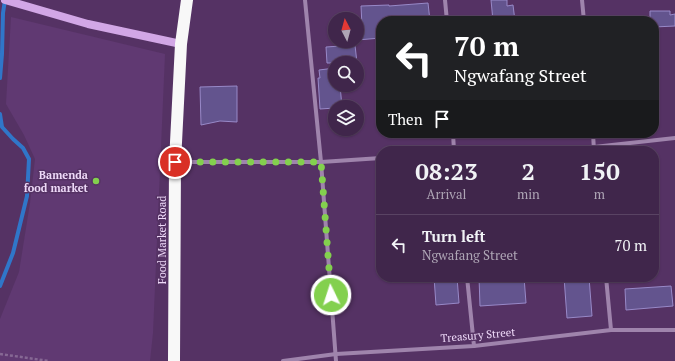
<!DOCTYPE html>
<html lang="en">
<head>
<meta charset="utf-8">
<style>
	body { margin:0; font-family:"PT Serif",serif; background:#472e52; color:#f1f3f6; height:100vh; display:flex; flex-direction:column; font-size:15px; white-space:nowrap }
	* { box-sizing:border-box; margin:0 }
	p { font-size:13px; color:#aea5b5 }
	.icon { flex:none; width:22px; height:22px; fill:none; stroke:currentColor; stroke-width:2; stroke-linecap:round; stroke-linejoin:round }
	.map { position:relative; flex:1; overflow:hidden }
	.sheet { position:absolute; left:376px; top:146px; width:283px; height:136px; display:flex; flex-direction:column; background:#40264b; border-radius:16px; box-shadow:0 1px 3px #0004,0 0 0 1px #594363 }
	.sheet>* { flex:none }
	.top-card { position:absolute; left:376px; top:16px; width:283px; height:122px; border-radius:16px; box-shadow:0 1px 3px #0004,0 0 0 1px #594363; background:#202124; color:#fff; overflow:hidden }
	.needle { width:26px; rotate:354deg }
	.buttons { position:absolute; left:328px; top:12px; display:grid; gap:8px }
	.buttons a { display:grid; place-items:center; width:36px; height:36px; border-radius:50%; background:#40264b; box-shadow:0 1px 3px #0004,0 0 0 1px #594363; font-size:20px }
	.pin { position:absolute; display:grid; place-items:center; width:34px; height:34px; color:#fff; margin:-17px; border:2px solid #fff; border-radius:50%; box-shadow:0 1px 4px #0007 }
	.me { position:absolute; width:44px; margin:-22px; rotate:356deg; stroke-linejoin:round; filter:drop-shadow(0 0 3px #0008) }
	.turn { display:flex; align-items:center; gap:14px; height:84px; padding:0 12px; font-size:18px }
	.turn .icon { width:52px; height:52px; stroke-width:2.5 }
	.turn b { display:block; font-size:28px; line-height:34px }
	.then { display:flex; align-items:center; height:38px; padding:0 12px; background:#0003; gap:8px; font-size:15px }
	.eta { display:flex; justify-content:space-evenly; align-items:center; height:68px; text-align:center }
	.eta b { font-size:24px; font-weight:700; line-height:28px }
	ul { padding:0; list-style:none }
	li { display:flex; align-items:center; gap:12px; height:60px; padding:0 12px; border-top:1px solid #594363 }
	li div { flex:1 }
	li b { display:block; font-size:15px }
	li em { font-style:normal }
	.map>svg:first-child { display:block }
	.built { fill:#603972 }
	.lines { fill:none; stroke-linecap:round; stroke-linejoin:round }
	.stream { stroke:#3076c9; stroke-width:4 }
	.building { fill:#63548e; stroke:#9889c8 }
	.path { stroke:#866894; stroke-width:2.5; stroke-dasharray:3 2; stroke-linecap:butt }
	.street { stroke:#9f84ac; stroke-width:4 }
	.secondary { stroke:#d2a7e6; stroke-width:8 }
	.highway { stroke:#f8f8f8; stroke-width:12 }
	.route { stroke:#83d04e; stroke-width:7; stroke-dasharray:0 12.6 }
	.poi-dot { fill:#83d04e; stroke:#553264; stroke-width:1.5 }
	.labels { text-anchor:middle; stroke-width:3; stroke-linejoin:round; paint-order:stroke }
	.poi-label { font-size:11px; font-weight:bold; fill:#eed9f8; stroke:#553264; text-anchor:end }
	.street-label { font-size:11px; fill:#eed9f8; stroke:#553264 }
</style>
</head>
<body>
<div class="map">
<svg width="675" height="361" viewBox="0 0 675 361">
	<rect width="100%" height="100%" fill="#553264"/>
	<polygon class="built" points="11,17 165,54 153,333 150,361 0,361 0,319 19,272 30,203 35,159 24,135 6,104"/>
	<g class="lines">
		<g class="stream">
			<polyline points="0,78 2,54 3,13 5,0"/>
			<polyline points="0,114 2,127 13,139 23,148 29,159 27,196 13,253 0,286"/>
		</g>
	</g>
	<g class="building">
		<polygon points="491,0 507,0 507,6 513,5 515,21 493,21"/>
		<polygon points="428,3 430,21 381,21 381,38 357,40 357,27 362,26 361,6 389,5 389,6"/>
		<polygon points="650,11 670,11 670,15 675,14 675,26 654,27 654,21 650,21"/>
		<polygon points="355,45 357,63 327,63 326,47"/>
		<polygon points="335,68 335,85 340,85 342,107 335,107 335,108 320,109 318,78 320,78 319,70"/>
		<polygon points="237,86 237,122 220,121 201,125 200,87"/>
		<polygon points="434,277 457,277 459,303 436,305"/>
		<polygon points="479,277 524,277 526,303 480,306"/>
		<polygon points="564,277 589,277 592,316 567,318"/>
		<polygon points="671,286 673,306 626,310 625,289"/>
	</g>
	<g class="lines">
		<polyline class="path" points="0,354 49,361"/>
		<g class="street">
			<polyline points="305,0 321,162 336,361"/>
			<polyline points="445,0 447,21"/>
			<polyline points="582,0 584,21"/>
			<polyline points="453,133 454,151"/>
			<polyline points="593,133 594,151"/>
			<polyline points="488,151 594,147 675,138"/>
			<polyline points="176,162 321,162 381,158"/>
			<polyline points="467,277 474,346"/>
			<polyline points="606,277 611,330"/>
			<polyline points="283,361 336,354 474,346 611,330 675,330"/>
		</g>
		<polyline class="secondary" points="5,0 88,24 181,44"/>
		<polyline class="highway" points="174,361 175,162 181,44 187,0"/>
	</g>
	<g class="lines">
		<polyline class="route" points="175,162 321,162 331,295"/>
	</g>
	<circle class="poi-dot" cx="96" cy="181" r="4"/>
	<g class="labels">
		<g class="poi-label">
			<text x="88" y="179">Bamenda<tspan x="88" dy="13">food market</tspan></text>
		</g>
		<g class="street-label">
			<text transform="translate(162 240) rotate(-90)" y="4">Food Market Road</text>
			<text transform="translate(478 335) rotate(-5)" y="4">Treasury Street</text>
		</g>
	</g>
</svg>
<div class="buttons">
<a><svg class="needle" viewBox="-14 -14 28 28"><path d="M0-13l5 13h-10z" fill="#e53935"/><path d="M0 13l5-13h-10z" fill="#aea5b5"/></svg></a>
<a><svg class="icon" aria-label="search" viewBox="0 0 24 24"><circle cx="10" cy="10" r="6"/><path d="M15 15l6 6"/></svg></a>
<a><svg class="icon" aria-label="layers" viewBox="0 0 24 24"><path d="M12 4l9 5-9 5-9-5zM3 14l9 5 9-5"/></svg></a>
</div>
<div class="pin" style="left:175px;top:162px;background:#d93025"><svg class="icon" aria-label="arrive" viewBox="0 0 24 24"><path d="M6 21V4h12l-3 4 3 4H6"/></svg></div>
<svg class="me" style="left:331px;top:295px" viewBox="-20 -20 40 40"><circle r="17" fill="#83d04e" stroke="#fff" stroke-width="3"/><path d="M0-11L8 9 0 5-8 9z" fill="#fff"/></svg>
<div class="top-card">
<div class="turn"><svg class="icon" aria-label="left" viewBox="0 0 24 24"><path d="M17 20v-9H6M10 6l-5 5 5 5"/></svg><div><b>70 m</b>Ngwafang Street</div></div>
<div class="then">Then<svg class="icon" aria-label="arrive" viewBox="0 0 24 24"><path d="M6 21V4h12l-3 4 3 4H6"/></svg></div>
</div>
<section class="sheet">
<div class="eta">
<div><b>08:23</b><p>Arrival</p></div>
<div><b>2</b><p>min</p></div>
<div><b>150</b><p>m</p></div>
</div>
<ul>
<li><svg class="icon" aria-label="left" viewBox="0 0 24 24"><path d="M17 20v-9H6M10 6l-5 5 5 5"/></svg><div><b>Turn left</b><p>Ngwafang Street</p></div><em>70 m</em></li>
</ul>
</section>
</div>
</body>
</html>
